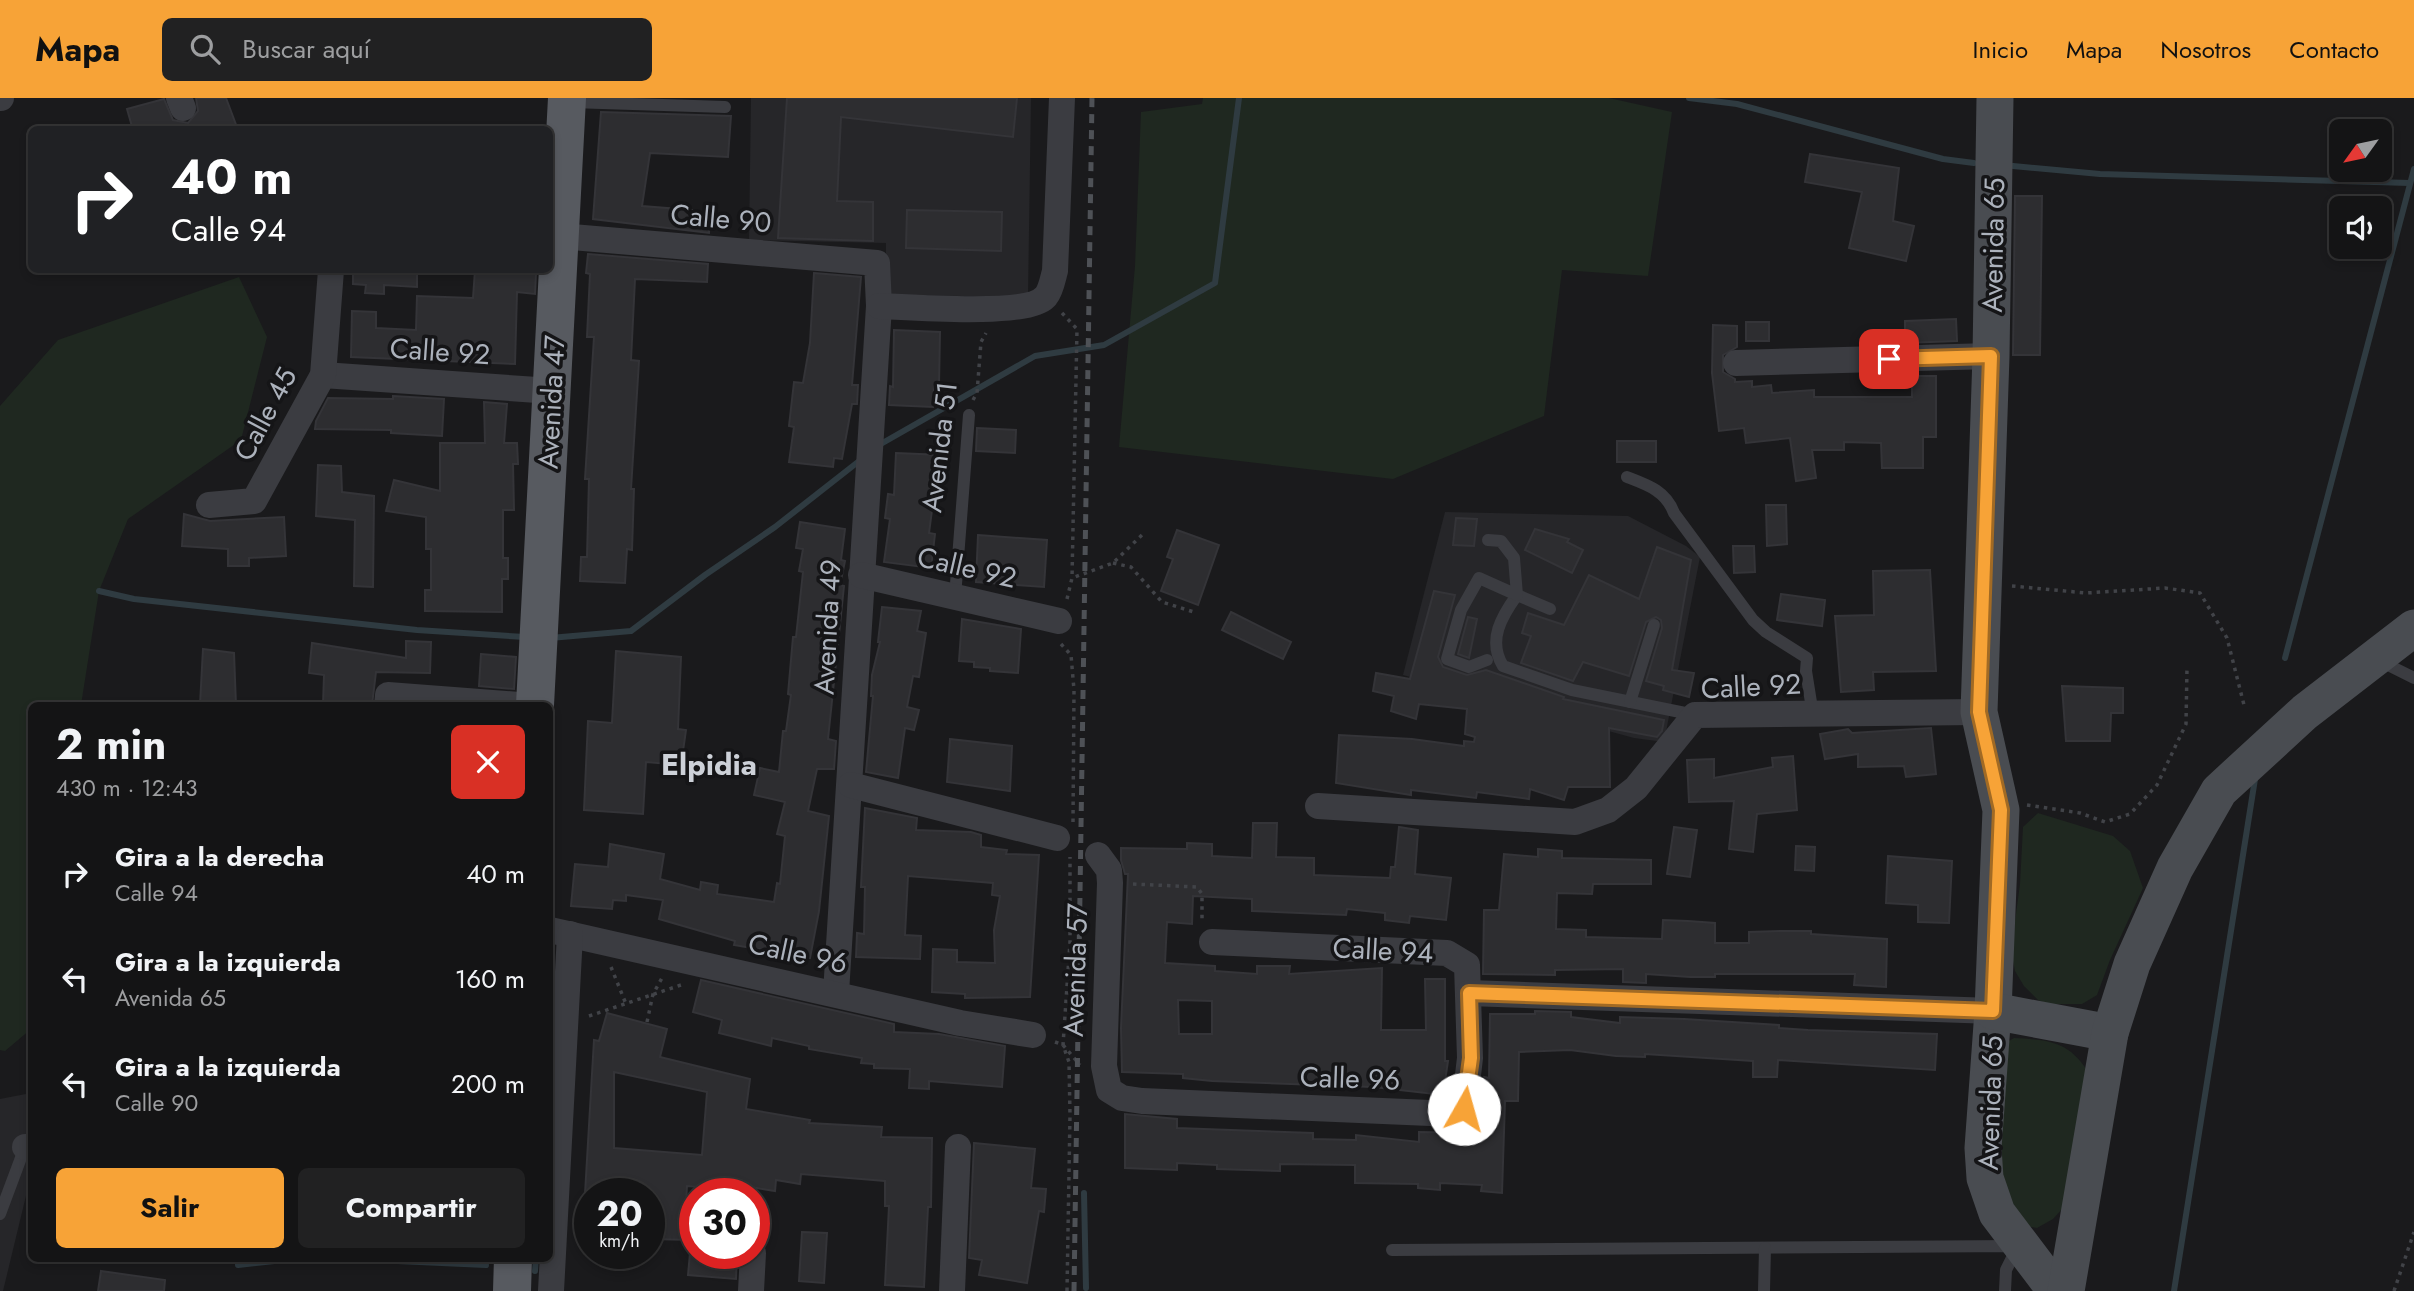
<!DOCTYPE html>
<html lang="es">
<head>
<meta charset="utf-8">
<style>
	body { margin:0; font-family:Jost,sans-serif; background:#212122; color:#f1f3f6; height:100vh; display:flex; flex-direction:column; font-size:26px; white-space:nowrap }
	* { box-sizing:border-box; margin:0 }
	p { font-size:23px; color:#9d9ea0 }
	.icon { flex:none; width:38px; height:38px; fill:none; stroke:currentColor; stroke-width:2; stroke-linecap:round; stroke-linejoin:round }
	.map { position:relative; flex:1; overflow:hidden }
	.sheet { position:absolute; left:28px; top:604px; width:525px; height:560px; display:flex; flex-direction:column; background:#141415; border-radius:10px; box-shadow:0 4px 10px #0003,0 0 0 2px #333334 }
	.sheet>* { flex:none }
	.hud { position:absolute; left:28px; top:28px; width:525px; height:147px; border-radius:10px; box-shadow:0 4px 10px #0003,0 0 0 2px #333334; background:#202124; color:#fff; overflow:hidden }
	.needle { width:46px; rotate:237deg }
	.tools { position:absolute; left:2329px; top:21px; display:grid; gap:14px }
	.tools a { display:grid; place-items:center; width:63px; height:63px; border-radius:10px; background:#141415; box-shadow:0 4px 10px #0003,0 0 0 2px #333334; font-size:35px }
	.speed { position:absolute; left:574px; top:1080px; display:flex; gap:14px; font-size:35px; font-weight:700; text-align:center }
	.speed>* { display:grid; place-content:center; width:91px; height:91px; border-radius:50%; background:#141415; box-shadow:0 4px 10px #0003,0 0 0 2px #333334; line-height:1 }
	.speed small { font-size:18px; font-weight:400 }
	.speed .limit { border:10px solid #d22; background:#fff; color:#111 }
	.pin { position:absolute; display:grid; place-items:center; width:60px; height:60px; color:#fff; margin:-30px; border-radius:14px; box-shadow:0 4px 10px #0006 }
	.me { position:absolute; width:77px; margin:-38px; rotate:7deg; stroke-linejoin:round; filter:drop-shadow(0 0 5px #0008) }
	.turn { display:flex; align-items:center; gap:24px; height:147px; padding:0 28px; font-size:32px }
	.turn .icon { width:91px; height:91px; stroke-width:2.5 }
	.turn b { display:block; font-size:49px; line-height:60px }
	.round { display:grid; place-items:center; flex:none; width:74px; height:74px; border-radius:10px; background:#212122 }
	.summary { display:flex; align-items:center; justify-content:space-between; height:119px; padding:0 28px }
	h1 { font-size:42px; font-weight:700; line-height:52px }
	.action { display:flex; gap:14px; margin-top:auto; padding:14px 28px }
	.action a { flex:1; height:80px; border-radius:10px; background:#f7a337; color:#111; font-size:28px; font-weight:700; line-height:80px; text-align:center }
	.action a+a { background:#212122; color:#f1f3f6 }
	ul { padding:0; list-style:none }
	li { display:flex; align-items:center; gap:21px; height:105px; padding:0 28px }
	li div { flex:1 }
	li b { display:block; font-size:26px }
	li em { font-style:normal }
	header { display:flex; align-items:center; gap:42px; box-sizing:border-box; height:98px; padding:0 35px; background:#f7a337; color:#111 }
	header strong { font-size:33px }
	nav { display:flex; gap:38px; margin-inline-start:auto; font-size:24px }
	.search { width:490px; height:63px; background:#212122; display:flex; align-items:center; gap:18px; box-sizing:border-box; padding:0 24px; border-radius:10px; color:#9d9ea0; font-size:26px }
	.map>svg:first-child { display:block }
	.built { fill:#262629 }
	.green { fill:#1f2820 }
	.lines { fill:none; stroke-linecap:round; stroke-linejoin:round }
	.stream { stroke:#2f3b41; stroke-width:6 }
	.building { fill:#2d2d30; stroke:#343438; stroke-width:2; fill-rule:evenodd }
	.path { stroke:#414348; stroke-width:3.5; stroke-dasharray:3.5 5; stroke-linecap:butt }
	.lane { stroke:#3b3c41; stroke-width:12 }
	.street { stroke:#3b3c41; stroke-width:26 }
	.secondary { stroke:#494c51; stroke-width:37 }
	.primary { stroke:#575a60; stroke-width:38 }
	.rail { stroke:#4e5156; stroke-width:5; stroke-dasharray:9 7; stroke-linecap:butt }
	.route-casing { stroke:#a16a24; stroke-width:18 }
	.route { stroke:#f7a337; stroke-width:12 }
	.labels { text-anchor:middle; stroke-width:7; stroke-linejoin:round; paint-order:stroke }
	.street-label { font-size:28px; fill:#acb2bc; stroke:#151517 }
	.neighbourhood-label { font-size:30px; font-weight:bold; fill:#cdd1d8; stroke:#151517 }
</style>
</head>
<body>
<header>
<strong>Mapa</strong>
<div class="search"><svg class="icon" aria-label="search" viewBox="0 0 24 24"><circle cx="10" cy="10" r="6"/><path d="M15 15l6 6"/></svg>Buscar aquí</div>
<nav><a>Inicio</a><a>Mapa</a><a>Nosotros</a><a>Contacto</a></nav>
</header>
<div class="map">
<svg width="2414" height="1193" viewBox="0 0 2414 1193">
	<rect width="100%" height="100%" fill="#1a1a1c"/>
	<g class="built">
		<polygon points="751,0 1031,0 1028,199 886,197 886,145 749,142"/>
		<polygon points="1445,414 1628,418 1686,448 1700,459 1664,644 1634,640 1403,577"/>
		<polygon points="31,995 31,1077 3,1193 0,1193 0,1001"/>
	</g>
	<g class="green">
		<polygon points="1203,0 1609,0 1672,14 1648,178 1562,172 1544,318 1393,381 1119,349 1135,168 1141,14 1202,6"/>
		<polygon points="239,179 267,239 241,342 128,421 99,493 81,607 32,607 31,931 5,953 0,952 0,308 58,242"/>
		<polygon points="2038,715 2113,738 2130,753 2143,790 2110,862 2097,897 2082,906 2047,906 2038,902 2024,888 2015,873 2011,853 2020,786 2023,729"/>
		<path d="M 2014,940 C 2052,942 2070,944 2090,977 L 2074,1098 L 2053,1121 L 2037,1130 L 2026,1128 L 2010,1102 L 1995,1057 L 2004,946 Z"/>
	</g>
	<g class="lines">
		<g class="stream">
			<polyline points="1689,0 1737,6 1943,61 1974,65"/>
			<polyline points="2013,68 2100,76 2410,85"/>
			<polyline points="879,347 1035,258 1104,247 1215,185 1239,0"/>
			<polyline points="99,493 134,501 417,532 525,539"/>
			<polyline points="550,540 631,533 705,477 775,429 863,360"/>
			<polyline points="2285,560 2414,71"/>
			<polyline points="550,887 552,846"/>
			<polyline points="1084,1095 1086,1190"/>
			<polyline points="238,1160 238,1167 302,1160"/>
			<polyline points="330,1160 486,1167"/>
			<polyline points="535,1173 536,1160"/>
			<polyline points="2174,1193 2255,681"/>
		</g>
	</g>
	<g class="building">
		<polygon points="196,0 226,0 238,32 133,32 127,11 164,1 173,22 188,25 198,13"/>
		<polygon points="787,0 1017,0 1013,39 841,19 837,103 873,104 873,143 778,140"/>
		<polygon points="601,14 731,18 728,59 650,55 642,108 692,112 692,120 710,121 709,135 593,121"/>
		<polygon points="1810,56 1899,70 1893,123 1914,128 1906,163 1849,150 1862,94 1805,84"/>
		<polygon points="2015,98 2042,98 2040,257 2013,257"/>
		<polygon points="907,112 1002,114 1001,153 906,150"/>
		<polygon points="588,156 708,166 707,184 635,181 631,262 639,263 631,391 634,391 632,452 627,451 625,485 580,483 581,459 587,459 589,381 585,381 594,239 587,239 590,176 586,175"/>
		<polygon points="353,172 417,172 417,189 384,187 384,196 365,195 366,187 353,186"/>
		<polygon points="475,172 536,176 535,196 517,194 515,266 351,259 352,213 376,214 376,230 416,232 417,198 473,200"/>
		<polygon points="814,175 861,179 852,287 858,287 857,306 852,306 842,361 834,360 833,369 789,364 794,329 789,328 794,284 803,285 810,245"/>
		<polygon points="1956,221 1957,243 1905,245 1905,223"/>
		<rect x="1746" y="224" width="23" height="19"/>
		<polygon points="1713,227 1737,228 1737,249 1723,257 1723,274 1735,281 1735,284 1752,283 1752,289 1771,287 1772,295 1814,292 1814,299 1912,299 1912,278 1936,278 1936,339 1923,339 1923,370 1882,370 1881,345 1844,344 1844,352 1812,352 1816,380 1796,383 1790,340 1746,345 1744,330 1719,333 1712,275"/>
		<polygon points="894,232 940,234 939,286 934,286 933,309 889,307 890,288 893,289"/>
		<polygon points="393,298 444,301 442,338 391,335 391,332 315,331 316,323 328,300 393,301"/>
		<polygon points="484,304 507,306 504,345 517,345 518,366 513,366 514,412 503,412 503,460 508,460 508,481 502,481 502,514 425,513 425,492 431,492 431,451 426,451 426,419 386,413 394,382 440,393 440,345 485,345"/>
		<polygon points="977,330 1016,332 1015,355 976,353"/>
		<rect x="1617" y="343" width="39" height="21"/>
		<polygon points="896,355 942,357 940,382 936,382 929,435 935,436 931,470 884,464 890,421 885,420 888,396 894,397"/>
		<polygon points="318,367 341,368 342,394 374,398 373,489 354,488 355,422 316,418"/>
		<polygon points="1766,407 1786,407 1787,446 1767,448"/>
		<polygon points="184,416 210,423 284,419 286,458 249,460 249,468 228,468 228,451 182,448"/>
		<polygon points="1456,420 1477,421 1474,448 1453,447"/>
		<polygon points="800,424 845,431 841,462 845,463 840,487 844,488 828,641 836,643 834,671 817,671 808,713 829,718 819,813 810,860 734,847 735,843 659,821 663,802 626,797 626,803 613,802 612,811 571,808 575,766 608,769 610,746 664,756 660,781 700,792 701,784 718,787 717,796 774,804 777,785 780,786 785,738 777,736 785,704 754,697 760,670 779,674 783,633 786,633 791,597 788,596 793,539 796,539 803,474 799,473 803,451 796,450"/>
		<polygon points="1535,431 1569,441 1567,444 1583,452 1572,475 1525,452"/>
		<polygon points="1177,432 1219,447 1198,507 1161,493 1173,461 1167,459"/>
		<polygon points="978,437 1047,442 1044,489 976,484"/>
		<polygon points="1733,448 1754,448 1755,474 1734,475"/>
		<polygon points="1657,449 1691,462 1672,572 1694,575 1689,599 1663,592 1664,588 1646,583 1662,530 1661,522 1656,519 1646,524 1629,578 1583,564 1573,583 1521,565 1531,538 1522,535 1528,515 1564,527 1589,477 1639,501"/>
		<polygon points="1930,472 1936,573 1873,574 1874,592 1841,594 1835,518 1874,517 1873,473"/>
		<polygon points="1434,493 1455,497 1438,559 1443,569 1467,577 1486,572 1564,599 1563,601 1664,622 1662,633 1657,639 1609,630 1610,689 1568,689 1564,702 1530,691 1529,701 1477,694 1476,700 1411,692 1411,697 1336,685 1339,637 1412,641 1464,648 1464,643 1474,644 1475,639 1465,636 1467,611 1419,606 1416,621 1391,613 1394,598 1373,593 1376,575 1410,581"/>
		<polygon points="1781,496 1825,502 1822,528 1777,522"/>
		<polygon points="882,509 921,513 917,533 926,535 919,579 913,578 907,609 919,612 914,632 905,630 898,680 866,674 873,598 871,598 872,577 880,544 878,544"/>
		<polygon points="1231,514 1291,544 1283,561 1222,532"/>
		<polygon points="1468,519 1477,521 1469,560 1458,556"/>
		<polygon points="962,521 1021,531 1018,575 990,573 990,570 974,569 974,564 959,563"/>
		<polygon points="406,543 431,544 430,575 376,574 372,607 323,607 324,577 309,575 312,545 406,560"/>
		<polygon points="203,551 234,555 236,607 200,607"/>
		<polygon points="616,553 681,559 678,631 686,632 681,667 646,664 643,716 584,712 588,623 612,625"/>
		<polygon points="481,556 516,559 514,591 479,588"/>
		<polygon points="2062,588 2123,590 2123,615 2111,615 2110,643 2066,643"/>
		<polygon points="1931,630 1936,676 1906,679 1904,668 1858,669 1858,656 1825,661 1820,636 1848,631 1852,635"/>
		<polygon points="950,641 1012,648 1010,693 947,684"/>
		<polygon points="1793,658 1797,712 1757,716 1753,754 1729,751 1734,703 1689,704 1687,662 1714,661 1714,680 1773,669 1772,660"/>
		<polygon points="865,710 917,720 916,732 971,734 981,737 981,749 1007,752 1006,756 1039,757 1030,899 965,900 965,896 932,894 933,851 957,852 957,864 995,865 994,832 1000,798 992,797 993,785 908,778 905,837 921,838 920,861 856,859 857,835 864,836 865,789 861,789"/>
		<path d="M 1253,725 L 1277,725 L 1276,759 L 1314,760 L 1314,777 L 1390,780 L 1391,769 L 1395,769 L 1399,729 L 1418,732 L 1415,776 L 1451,780 L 1446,822 L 1410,818 L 1409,825 L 1385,822 L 1385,815 L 1347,811 L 1346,817 L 1252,813 L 1252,801 L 1193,798 L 1192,826 L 1167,824 L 1165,865 L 1215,868 L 1215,873 L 1257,876 L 1257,868 L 1290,868 L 1289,876 L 1382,870 L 1381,932 L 1426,932 L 1425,881 L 1445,881 L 1445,963 L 1448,963 L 1443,997 L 1373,989 L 1212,983 L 1183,980 L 1183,976 L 1122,974 L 1121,930 L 1128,776 L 1125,776 L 1121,762 L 1121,750 L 1187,751 L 1187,745 L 1212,746 L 1212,758 L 1252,760 ZM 1178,902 L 1212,903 L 1212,936 L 1179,936 Z"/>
		<polygon points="1674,729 1697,732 1690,779 1667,776"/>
		<polygon points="1796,748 1815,749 1814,773 1795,772"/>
		<polygon points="1538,751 1562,753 1562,760 1651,762 1651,786 1593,786 1592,796 1557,795 1556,831 1586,832 1586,839 1662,841 1663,822 1688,823 1715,825 1715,845 1749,845 1749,834 1782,833 1811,833 1811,836 1887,841 1886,889 1854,887 1855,876 1715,876 1715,879 1690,879 1646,876 1646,885 1623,884 1623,871 1555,872 1555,877 1483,876 1484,812 1499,812 1504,756 1538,759"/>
		<polygon points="1888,758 1952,763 1949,825 1918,824 1918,807 1886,805"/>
		<polygon points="701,882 894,926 894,934 939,936 1005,948 1002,989 929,983 929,991 909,990 910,971 874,970 874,966 861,965 862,960 809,951 809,948 772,940 771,948 719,935 722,922 693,914"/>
		<polygon points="1535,913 1571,914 1571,919 1620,925 1620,919 1684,921 1779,927 1779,930 1808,932 1937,936 1935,972 1778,962 1777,979 1753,979 1753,963 1645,956 1645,959 1616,958 1570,952 1519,954 1518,1003 1505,1003 1502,1095 1481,1093 1482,1087 1440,1085 1440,1092 1418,1090 1418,1086 1355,1085 1355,1067 1280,1066 1280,1073 1217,1071 1217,1067 1177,1065 1177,1072 1125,1070 1125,1016 1177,1021 1177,1030 1313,1035 1313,1041 1356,1042 1356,1037 1419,1044 1419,1034 1483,1035 1483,983 1484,979 1489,980 1490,916 1535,916"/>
		<path d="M 607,915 L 667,931 L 660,959 L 750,981 L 746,1011 L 810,1022 L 809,1025 L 882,1029 L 881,1039 L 932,1040 L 931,1109 L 928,1109 L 924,1189 L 885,1187 L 889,1108 L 885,1108 L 885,1083 L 801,1076 L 800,1086 L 776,1082 L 775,1093 L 738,1087 L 737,1092 L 687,1088 L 685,1123 L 695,1123 L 695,1142 L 649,1141 L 649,1096 L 585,1096 L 594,942 L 599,943 ZM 614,974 L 707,994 L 702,1057 L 614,1050 Z"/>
		<polygon points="974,1045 1035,1051 1031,1090 1046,1091 1044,1114 1039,1113 1027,1185 979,1177 982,1162 969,1160"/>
		<polygon points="802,1134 827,1135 824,1185 799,1183"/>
		<polygon points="690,1155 737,1155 736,1181 688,1177"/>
		<polygon points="101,1173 165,1182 164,1193 98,1193"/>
	</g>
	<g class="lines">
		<g class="path">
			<polyline points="1062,215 1077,231 1072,480"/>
			<polyline points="973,302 977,295 981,244 986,235"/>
			<polyline points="1113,465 1131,469 1162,504 1197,515"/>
			<polyline points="2012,488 2086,495 2165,490 2200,495 2227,540 2244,607"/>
			<polyline points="1067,501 1072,480 1113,465 1145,434"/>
			<polyline points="1061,546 1071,557 1074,592 1073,724"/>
			<polyline points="2027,707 2080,715 2105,724 2130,716 2157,687 2186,626 2187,570"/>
			<polyline points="1133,786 1197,789 1202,796 1202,824"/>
			<polyline points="611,869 626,906"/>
			<polyline points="589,918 681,887"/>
			<polyline points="647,924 653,896 662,880"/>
			<polyline points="1055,944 1063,947 1080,967"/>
			<polyline points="1067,1193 1070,1017 1069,964 1063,947 1070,844 1070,759"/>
			<polyline points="2394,1193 2414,1134"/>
		</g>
		<g class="lane">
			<polyline points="571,4 725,9"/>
			<path d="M 1627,379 C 1648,387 1666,393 1674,415 L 1753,522 L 1766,534 L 1807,560 L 1806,573 L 1813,617"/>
			<polyline points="955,499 969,317"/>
			<path d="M 1550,511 L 1517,497 C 1502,518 1487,542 1503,568 L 1572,592 L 1695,617"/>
			<polyline points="1487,562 1469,569 1447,561 1461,512 1479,480 1517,497 1514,460 1501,443 1488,442"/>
			<polyline points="2380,563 2414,580"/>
			<polyline points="1630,604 1654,527"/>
			<polyline points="0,1116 25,1049"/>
			<polyline points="1392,1152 2018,1148 2006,1172 2005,1193"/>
			<polyline points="1764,1193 1765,1150"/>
		</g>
		<g class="street">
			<polyline points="0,0 1,0"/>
			<polyline points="179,0 183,10"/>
			<polyline points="560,138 877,165 879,208 836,895"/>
			<path d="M 879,208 C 908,209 1030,219 1046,198 C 1051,192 1053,180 1055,173 L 1062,0"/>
			<polyline points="1736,265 1991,258"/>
			<polyline points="323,277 552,293"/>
			<polyline points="209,407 254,403 323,277 331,172"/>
			<polyline points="861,477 1059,523"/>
			<polyline points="387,607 388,597 519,607"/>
			<polyline points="851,687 1057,740"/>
			<polyline points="1318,708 1575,724 1608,712 1636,690 1695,617 1979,614"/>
			<polyline points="1098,757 1109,772 1110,785 1104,968 1109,992 1122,1000 1142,1003 1454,1016 1464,1011 1470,960 1467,867 1447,855 1212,844"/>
			<polyline points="550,832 960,925 1033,937"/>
			<polyline points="1469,895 1993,913"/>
			<polyline points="25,1049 32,1049"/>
			<polyline points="551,1193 570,836"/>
			<polyline points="751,1193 753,1155"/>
			<polyline points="952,1193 958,1049"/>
		</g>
		<g class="secondary">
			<polyline points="1995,0 1991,258 1979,614 2001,712 1993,913 1983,1050 1985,1080 1997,1115 2056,1193"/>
			<polyline points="1993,913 2110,935"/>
			<polyline points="2066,1193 2110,935 2132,866 2175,770 2219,693 2305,614 2414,530"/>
		</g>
		<g class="primary">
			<polyline points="535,607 567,0"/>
			<polyline points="512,1193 513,1160"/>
		</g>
		<polyline class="rail" points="1074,1193 1092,0"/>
	</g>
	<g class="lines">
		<g class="route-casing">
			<polyline id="route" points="1464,1011 1471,960 1469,895 1993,913 2001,712 1979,614 1991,258 1889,261"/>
		</g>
		<use href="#route" class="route"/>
	</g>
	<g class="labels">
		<g class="street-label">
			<text transform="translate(721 120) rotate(5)" y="10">Calle 90</text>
			<text transform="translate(1993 147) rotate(-89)" y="10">Avenida 65</text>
			<text transform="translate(440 253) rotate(4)" y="10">Calle 92</text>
			<text transform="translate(551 304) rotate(-87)" y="10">Avenida 47</text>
			<text transform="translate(265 316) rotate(-62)" y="10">Calle 45</text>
			<text transform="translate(939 349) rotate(-83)" y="10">Avenida 51</text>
			<text transform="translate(967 469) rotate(13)" y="10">Calle 92</text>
			<text transform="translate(827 529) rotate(-87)" y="10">Avenida 49</text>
			<text transform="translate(1751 588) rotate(-3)" y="10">Calle 92</text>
			<text transform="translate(1383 852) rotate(3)" y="10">Calle 94</text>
			<text transform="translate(798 855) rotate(12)" y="10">Calle 96</text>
			<text transform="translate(1075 872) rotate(-88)" y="10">Avenida 57</text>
			<text transform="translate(1350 980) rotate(2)" y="10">Calle 96</text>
			<text transform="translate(1990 1005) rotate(-88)" y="10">Avenida 65</text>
		</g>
		<g class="neighbourhood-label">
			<text x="709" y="677">Elpidia</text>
		</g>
	</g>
</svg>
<div class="tools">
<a><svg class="needle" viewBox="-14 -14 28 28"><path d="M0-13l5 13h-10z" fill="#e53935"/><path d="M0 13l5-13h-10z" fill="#9d9ea0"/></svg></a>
<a><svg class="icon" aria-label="sound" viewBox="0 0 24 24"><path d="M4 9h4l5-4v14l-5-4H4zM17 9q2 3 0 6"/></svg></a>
</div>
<div class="speed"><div>20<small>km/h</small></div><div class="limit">30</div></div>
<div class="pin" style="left:1889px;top:261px;background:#d93025"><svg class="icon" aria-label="arrive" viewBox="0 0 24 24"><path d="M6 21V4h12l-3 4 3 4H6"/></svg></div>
<svg class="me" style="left:1464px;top:1011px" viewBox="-20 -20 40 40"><circle r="19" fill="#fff"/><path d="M0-13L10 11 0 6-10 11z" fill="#f7a337"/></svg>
<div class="hud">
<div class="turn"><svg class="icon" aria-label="right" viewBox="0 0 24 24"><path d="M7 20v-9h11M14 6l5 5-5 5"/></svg><div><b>40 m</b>Calle 94</div></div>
</div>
<section class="sheet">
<div class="summary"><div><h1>2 min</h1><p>430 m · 12:43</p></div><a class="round" style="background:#d93025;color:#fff"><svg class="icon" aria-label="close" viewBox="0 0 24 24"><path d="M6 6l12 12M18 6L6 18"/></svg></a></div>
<ul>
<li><svg class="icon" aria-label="right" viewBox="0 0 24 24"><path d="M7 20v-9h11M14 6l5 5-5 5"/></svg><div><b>Gira a la derecha</b><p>Calle 94</p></div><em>40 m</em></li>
<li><svg class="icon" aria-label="left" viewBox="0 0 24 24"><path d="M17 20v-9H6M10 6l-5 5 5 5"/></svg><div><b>Gira a la izquierda</b><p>Avenida 65</p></div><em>160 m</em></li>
<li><svg class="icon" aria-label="left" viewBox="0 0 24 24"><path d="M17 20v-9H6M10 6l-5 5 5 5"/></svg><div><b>Gira a la izquierda</b><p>Calle 90</p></div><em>200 m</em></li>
</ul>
<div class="action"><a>Salir</a><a>Compartir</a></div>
</section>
</div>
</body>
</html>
